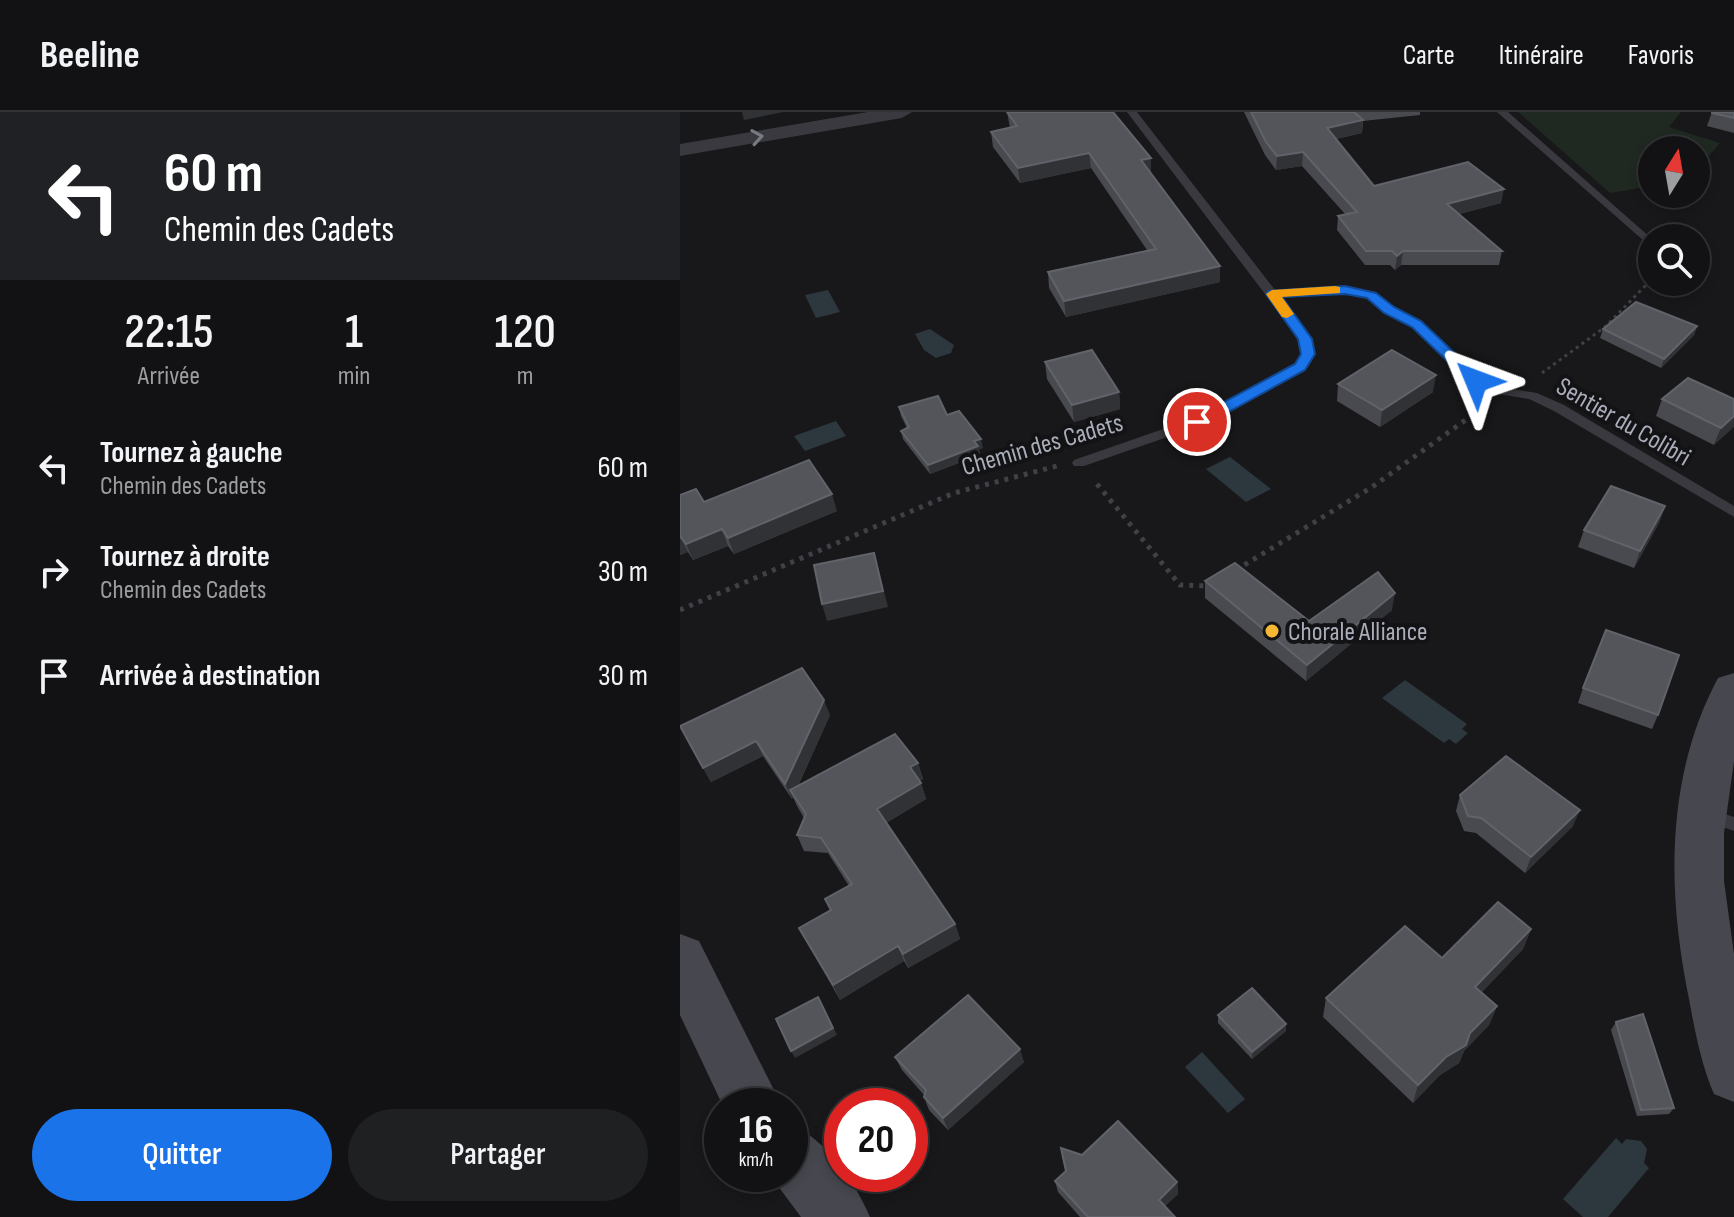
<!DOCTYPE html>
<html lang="fr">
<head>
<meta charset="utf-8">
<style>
	body { margin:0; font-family:"Sofia Sans Condensed",sans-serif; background:#1f2022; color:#f1f3f6; height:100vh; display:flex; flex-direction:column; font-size:30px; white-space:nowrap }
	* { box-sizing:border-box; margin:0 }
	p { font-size:26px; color:#9c9ea0 }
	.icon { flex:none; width:44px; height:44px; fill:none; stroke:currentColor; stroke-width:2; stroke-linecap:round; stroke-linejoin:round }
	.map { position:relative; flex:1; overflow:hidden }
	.side { display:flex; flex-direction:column; background:#121214; width:680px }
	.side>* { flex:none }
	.top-card { background:#202124; color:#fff; overflow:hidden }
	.needle { width:52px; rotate:11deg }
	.fabs { position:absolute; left:958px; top:24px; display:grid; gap:16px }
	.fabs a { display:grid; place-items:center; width:72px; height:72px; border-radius:50%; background:#121214; box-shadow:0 4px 12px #0003,0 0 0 2px #313234; font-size:40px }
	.speed { position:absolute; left:24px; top:976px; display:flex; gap:16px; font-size:40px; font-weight:700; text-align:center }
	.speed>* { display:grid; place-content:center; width:104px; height:104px; border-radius:50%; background:#121214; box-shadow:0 4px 12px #0003,0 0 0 2px #313234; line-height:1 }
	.speed small { font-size:20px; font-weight:400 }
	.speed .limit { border:12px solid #d22; background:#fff; color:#111 }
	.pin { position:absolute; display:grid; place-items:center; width:68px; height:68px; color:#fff; margin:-34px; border:4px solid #fff; border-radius:50%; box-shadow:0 2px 8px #0007 }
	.me { position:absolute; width:88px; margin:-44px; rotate:314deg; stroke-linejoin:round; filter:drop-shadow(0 0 6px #0008) }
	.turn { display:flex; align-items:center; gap:28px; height:168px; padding:0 32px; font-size:36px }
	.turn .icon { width:104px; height:104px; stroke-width:2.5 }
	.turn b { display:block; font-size:56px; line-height:68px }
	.eta { display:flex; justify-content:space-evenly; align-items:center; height:136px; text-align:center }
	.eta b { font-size:48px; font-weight:600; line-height:56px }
	.primary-button { display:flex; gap:16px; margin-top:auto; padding:16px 32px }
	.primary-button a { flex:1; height:92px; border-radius:48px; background:#1a73e8; color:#fff; font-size:32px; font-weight:600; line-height:92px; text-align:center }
	.primary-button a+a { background:#1f2022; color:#f1f3f6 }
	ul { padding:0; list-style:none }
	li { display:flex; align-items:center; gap:24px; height:104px; padding:0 32px }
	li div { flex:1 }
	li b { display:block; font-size:30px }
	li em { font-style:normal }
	header { display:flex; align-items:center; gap:48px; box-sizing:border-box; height:112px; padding:0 40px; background:#121214; border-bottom:2px solid #313234 }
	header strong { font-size:38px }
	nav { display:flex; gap:44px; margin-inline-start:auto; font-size:28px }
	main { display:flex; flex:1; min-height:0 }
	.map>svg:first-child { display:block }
	.green { fill:#1f2821 }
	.water { fill:#2d373e }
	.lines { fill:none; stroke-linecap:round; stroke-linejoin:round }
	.path-far1 { stroke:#3f4146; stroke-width:3; stroke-dasharray:3 4; stroke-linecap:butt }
	.path { stroke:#3f4146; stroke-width:5; stroke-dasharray:4 6; stroke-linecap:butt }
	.lane { fill:#39393f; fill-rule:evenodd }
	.street { fill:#39393f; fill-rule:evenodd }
	.secondary { fill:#47484f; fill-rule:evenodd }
	.wall { fill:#494a4f }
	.shaded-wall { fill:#313235 }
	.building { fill:#54555b; stroke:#61636a; stroke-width:2 }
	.oneway { stroke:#777983 }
	.route { fill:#1a73e8; stroke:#114b97; stroke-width:2 }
	.slow { fill:#f59e0b }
	.poi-dot { fill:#f6b833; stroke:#131315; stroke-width:3 }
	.labels { text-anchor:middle; stroke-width:8; stroke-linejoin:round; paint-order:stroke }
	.street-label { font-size:26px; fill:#aaaeba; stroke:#131315 }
	.poi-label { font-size:26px; fill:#aaaeba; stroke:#131315; text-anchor:start }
</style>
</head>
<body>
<header>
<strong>Beeline</strong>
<nav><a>Carte</a><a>Itinéraire</a><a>Favoris</a></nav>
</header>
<main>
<section class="side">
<div class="top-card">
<div class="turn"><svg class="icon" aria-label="left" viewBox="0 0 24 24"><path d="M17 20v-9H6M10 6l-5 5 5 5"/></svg><div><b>60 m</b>Chemin des Cadets</div></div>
</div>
<div class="eta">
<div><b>22:15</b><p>Arrivée</p></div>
<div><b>1</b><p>min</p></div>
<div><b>120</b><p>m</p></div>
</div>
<ul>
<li><svg class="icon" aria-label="left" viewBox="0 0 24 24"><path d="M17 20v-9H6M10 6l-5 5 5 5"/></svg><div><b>Tournez à gauche</b><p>Chemin des Cadets</p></div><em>60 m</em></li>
<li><svg class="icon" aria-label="right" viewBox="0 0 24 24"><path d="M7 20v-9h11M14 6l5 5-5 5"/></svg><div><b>Tournez à droite</b><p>Chemin des Cadets</p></div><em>30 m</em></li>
<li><svg class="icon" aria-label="arrive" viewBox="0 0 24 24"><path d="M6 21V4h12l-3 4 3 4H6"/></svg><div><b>Arrivée à destination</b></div><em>30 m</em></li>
</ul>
<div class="primary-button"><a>Quitter</a><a>Partager</a></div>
</section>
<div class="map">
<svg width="1054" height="1105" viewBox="0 0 1054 1105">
	<rect width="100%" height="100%" fill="#18181a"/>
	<polygon class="green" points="838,0 1001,0 989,15 1040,31 1016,59 1016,38 972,38 972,74 930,81"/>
	<g class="water">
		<polygon points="148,178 160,200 136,206 125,183"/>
		<polygon points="250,217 274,233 271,241 256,246 244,238 235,222"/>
		<polygon points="156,309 166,324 125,339 114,324"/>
		<polygon points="550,345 591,377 566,390 526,357"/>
		<polygon points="725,568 787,612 782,617 788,621 776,632 769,627 764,631 702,586"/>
		<polygon points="522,940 565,987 548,1001 505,955"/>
		<polygon points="936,1026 942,1032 946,1027 961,1029 967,1037 964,1051 969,1056 928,1105 903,1105 883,1087"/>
	</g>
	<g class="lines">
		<polyline class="path-far1" points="862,261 925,215 972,167"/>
		<g class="path">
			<polyline points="417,372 500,473 530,474"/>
			<polyline points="556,458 692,375 801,297"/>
			<polyline points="0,498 274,381 377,354"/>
		</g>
		<g class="lane">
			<polygon points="447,0 457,0 595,178 665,174 695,180 713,195 740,209 801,266 820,275 857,281 884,293 1054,394 1054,405 874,299 849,287 812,281 791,272 732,215 705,201 687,186 665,182 600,185 631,227 634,242 624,258 522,313 404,354 394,354 392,351 394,348 512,307 615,252 622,242 619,227"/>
			<polygon points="817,0 828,0 972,127 972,136"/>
			<polygon points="1025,695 1054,705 1054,719 1019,707 1016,702 1019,697"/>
		</g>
		<polygon class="street" points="188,0 232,0 222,6 0,44 0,32"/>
		<g class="secondary">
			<path d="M 1054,561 L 1054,649 L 1044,721 L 1044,769 L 1054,842 L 1054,990 L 1034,982 C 1021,952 1015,919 1009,887 C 987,780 985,665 1038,566 Z"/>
			<polygon points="0,822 19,829 102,994 43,994 0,903"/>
			<path d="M 110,1012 C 146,1027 175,1070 190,1105 L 121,1105 L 89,1062 L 110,1062 Z"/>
		</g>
	</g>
	<g class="wall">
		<polygon points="327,0 471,61 540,154 540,170 386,205 369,176 368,160 467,138 411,56 340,71 313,35 311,20 330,16"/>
		<polygon points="564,0 740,0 740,3 683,9 682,21 656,27 694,74 821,91 779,102 822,139 819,153 721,153 715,158 710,153 685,153 657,118 658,104 666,103 622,54 596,58 585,43"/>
		<polygon points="1032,0 1054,0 1054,21 1027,14"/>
		<polygon points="1017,214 1014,223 981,256 920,226 923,217"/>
		<polygon points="365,250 439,280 440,297 394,310 367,267"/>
		<polygon points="658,272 753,280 700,315 657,289"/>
		<polygon points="982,287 1054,287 1034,333 976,304"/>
		<polygon points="219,295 267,303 303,336 299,337 300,343 250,362 223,327 221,319 227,316 221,304"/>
		<polygon points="0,383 24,390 157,399 54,442 48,434 13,448 8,440 0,443"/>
		<polygon points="985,394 979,411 954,456 898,435 904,418"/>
		<polygon points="525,469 629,509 712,498 626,569 525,486"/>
		<polygon points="903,576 978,603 972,617 898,591"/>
		<polygon points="150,603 118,674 238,651 243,667 240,668 246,687 206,711 275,812 280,827 228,856 224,849 160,888 119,816 150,798 145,787 169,774 148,741 124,739 117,723 124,706 117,694 113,685 112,687 83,644 31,670 8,629"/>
		<polygon points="780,683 893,714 845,761 796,721 784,719 776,699"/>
		<polygon points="851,817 843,837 801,881 817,894 809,913 784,939 779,951 760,963 733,991 643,905 646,886 762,846"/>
		<polygon points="538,903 606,919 572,947 538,911"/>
		<polygon points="936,910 994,996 989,1002 957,1004 931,918"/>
		<polygon points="215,945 344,950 268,1018 249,998 244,985 244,983 222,958"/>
		<polygon points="386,1059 497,1070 498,1082 485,1094 495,1105 400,1105 378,1080 375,1069"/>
	</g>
	<g class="shaded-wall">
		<polygon points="62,0 103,0 64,8"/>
		<polygon points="683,8 682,21 646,29 647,16"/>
		<polygon points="623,40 622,54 596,58 597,44"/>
		<polygon points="409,41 411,56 340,71 338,56"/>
		<polygon points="471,46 471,61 461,48"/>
		<polygon points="824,77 821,91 765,106 767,92"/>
		<polygon points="723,139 721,153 715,158 717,144"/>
		<polygon points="540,154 540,170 386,205 384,189"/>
		<polygon points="1017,214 1014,223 981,256 984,247"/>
		<polygon points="756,263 753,280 700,315 702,298"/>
		<polygon points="439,280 440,297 394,310 392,293"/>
		<polygon points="1054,304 1054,315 1034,333 1041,316"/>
		<polygon points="301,327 303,336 299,337 300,343 250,362 248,353 294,329"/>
		<polygon points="152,382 157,399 54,442 48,426"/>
		<polygon points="985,394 979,411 954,456 960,439"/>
		<polygon points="42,417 48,434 13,448 6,432"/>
		<polygon points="0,424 8,440 0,443"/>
		<polygon points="194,441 208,495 147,509 142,492"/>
		<polygon points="715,481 712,498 626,569 627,553"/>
		<polygon points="144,588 150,603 113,684 110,678 113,685 112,687 105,672"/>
		<polygon points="76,629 83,644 31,670 23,656"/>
		<polygon points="238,651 243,667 235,671 230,655"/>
		<polygon points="241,671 246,687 202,713 197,697"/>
		<polygon points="900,698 893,714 845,761 851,745"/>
		<polygon points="275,812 280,827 228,856 223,842"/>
		<polygon points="851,817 843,837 788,894 795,875"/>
		<polygon points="218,834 224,849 160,888 153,873"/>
		<polygon points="138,885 157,923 115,946 111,939"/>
		<polygon points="817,894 809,913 784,939 779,951 760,963 733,991 738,973"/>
		<polygon points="606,912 606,919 572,947 572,940"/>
		<polygon points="340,937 344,950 268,1018 263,1006"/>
		<polygon points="497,1070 498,1082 480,1099 479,1088"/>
	</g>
	<g class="building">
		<polygon points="327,0 433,0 471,46 461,48 540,154 384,189 368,160 476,137 409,41 338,56 311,20 337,14"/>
		<polygon points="571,0 674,0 683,8 647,16 694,74 788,50 824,77 767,92 822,139 723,139 717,144 712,139 686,139 658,104 677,100 623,40 597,44 586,30"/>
		<polygon points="1032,0 1054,0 1054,6 1032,1"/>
		<polygon points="956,190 1017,214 984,247 923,217"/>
		<polygon points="412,238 439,280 392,293 365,250"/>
		<polygon points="712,238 756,263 702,298 658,272"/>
		<polygon points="1008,266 1054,287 1054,304 1041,316 982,287"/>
		<polygon points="258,284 267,303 279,299 301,327 294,329 298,334 248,353 221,319 229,315 219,295"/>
		<polygon points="129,348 152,382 48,426 42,417 6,432 0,424 0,383 16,377 24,390"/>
		<polygon points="931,374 985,394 960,439 904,418"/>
		<polygon points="194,441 203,479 142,492 134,453"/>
		<polygon points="555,451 629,509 698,460 715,481 627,553 525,469"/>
		<polygon points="926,518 999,543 978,603 903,576"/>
		<polygon points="122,556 144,588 105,672 76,629 23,656 0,614"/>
		<polygon points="215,622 238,651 230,655 241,671 197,697 275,812 223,842 218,834 153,873 119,816 151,798 145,787 172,772 141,726 117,723 126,702 110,678"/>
		<polygon points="826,644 900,698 851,745 801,706 788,704 780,683"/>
		<polygon points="818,790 851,817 795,875 817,894 790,921 786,933 766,945 738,973 646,886 725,814 762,846"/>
		<polygon points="572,876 606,912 572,940 538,903"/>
		<polygon points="288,883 340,937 263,1006 244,985 246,978 215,945"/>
		<polygon points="138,885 153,916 111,939 96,907"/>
		<polygon points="963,902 994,996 961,998 936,910"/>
		<polygon points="438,1009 497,1070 479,1088 495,1105 408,1105 375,1069 386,1059 381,1036 402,1043"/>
	</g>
	<defs><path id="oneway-chevron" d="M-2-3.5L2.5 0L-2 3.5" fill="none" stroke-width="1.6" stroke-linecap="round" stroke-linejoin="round" transform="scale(2)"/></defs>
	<use class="oneway" href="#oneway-chevron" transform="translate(77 25) rotate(-9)"/>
	<polygon class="route" points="665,174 696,181 714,195 741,209 801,266 801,272 791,272 732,215 704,201 687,186 665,182 602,185 632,227 635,242 625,258 523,314 512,314 512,307 615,252 621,242 618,227 586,182 588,179"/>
	<polygon class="slow" points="655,174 660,175 660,181 602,185 614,202 607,206 602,205 586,182 592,178"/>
	<circle class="poi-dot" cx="592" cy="519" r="8"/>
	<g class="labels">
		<g class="street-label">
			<text transform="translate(944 309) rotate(30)" y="9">Sentier du Colibri</text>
			<text transform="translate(362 332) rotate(-16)" y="9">Chemin des Cadets</text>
		</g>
		<g class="poi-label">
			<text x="608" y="528">Chorale Alliance</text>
		</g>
	</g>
</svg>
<div class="fabs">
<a><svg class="needle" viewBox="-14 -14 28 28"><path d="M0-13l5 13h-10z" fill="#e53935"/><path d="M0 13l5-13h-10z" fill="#9c9ea0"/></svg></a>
<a><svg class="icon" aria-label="search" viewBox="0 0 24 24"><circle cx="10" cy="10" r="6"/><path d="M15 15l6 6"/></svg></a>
</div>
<div class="speed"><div>16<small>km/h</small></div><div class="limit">20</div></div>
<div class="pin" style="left:517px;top:310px;background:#d93025"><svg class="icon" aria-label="arrive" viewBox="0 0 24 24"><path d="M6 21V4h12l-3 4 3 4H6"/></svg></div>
<svg class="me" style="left:796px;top:269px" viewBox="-20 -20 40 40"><path d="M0-17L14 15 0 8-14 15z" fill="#1a73e8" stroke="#fff" stroke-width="4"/></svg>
</div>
</main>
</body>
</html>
